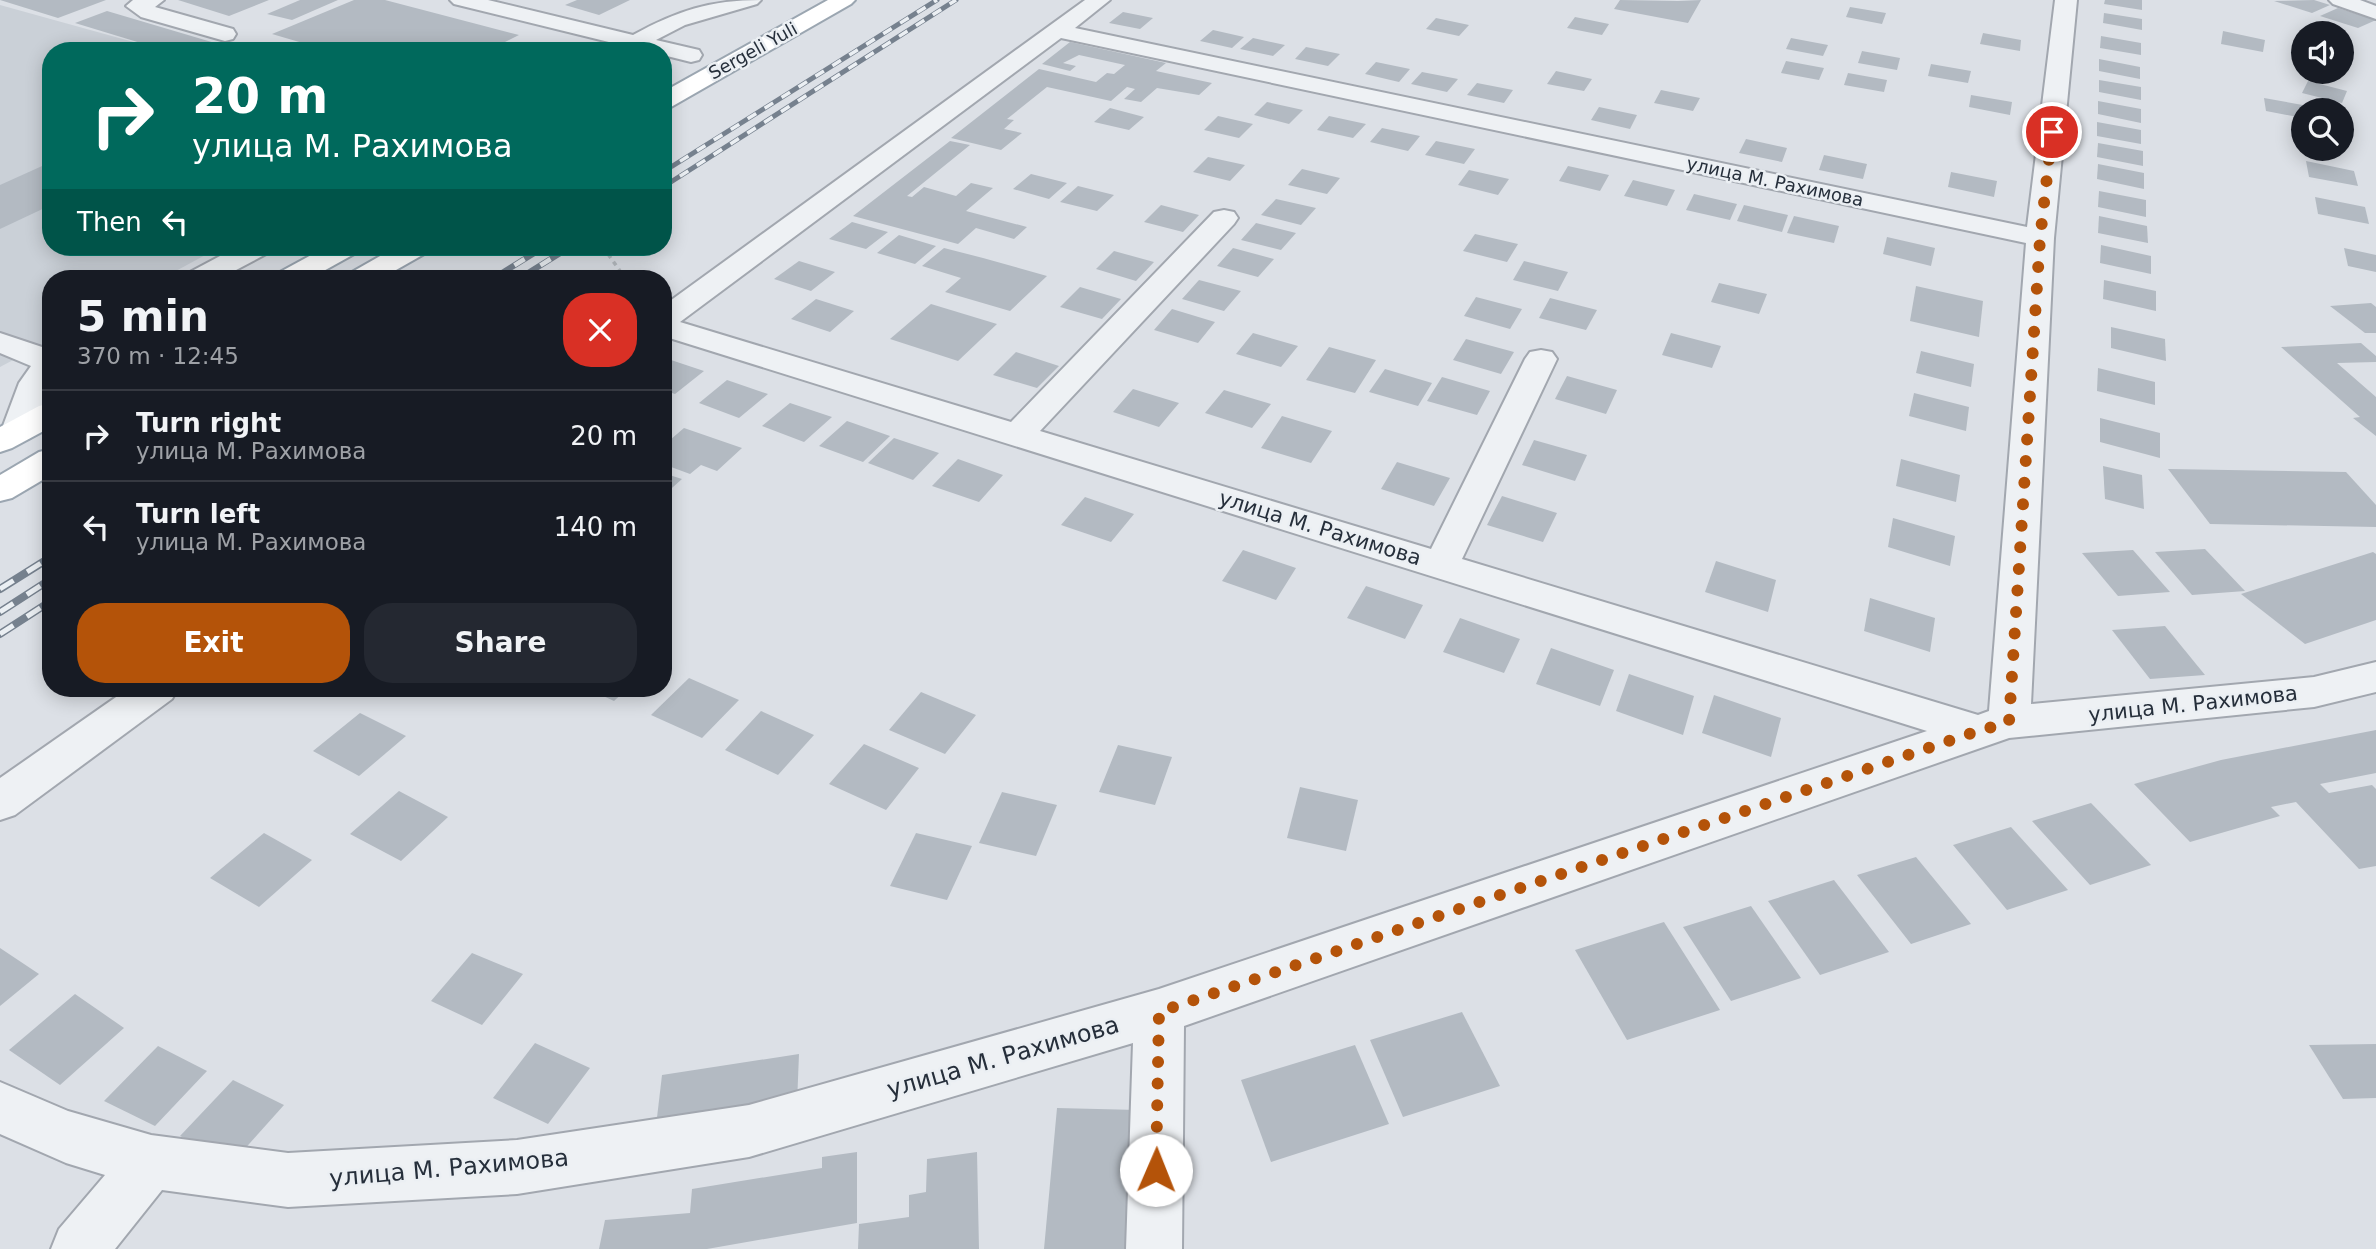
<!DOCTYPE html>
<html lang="en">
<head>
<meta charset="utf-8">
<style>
	body { margin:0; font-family:"DejaVu Sans",sans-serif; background:#242831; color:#f1f3f6; height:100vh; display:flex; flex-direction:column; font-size:26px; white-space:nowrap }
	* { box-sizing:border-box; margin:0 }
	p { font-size:23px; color:#9ea1a6 }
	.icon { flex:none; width:38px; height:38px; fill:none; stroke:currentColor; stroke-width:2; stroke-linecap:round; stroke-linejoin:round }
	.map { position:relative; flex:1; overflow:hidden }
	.drawer { position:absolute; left:42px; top:270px; width:630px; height:427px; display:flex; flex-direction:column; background:#171b24; border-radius:28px; box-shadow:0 4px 18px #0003 }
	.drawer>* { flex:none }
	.top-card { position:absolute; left:42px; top:42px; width:630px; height:214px; border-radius:28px; box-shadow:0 4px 18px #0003; background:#00695c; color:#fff; overflow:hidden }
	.tools { position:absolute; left:2291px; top:21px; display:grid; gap:14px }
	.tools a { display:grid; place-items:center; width:63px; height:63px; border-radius:50%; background:#171b24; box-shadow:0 4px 18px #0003; font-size:35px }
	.pin { position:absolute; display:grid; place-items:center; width:60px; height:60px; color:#fff; margin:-30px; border:4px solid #fff; border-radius:50%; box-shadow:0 2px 7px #0007 }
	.me { position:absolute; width:77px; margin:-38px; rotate:1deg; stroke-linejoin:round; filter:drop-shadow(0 0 5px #0008) }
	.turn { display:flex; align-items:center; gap:24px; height:147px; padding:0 35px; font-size:32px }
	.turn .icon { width:91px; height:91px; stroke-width:2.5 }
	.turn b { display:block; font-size:49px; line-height:60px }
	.then { display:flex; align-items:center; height:66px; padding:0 35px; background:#0003; gap:14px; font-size:26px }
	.round { display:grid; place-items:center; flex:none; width:74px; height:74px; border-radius:28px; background:#242831 }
	.overview { display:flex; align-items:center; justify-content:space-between; height:119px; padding:0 35px }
	h1 { font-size:42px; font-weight:700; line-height:52px }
	.cta { display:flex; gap:14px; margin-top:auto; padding:14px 35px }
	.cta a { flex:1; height:80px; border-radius:28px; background:#b45309; color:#fff; font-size:28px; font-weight:700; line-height:80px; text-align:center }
	.cta a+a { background:#242831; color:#f1f3f6 }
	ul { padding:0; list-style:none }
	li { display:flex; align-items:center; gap:21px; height:91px; padding:0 35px; border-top:2px solid #363941 }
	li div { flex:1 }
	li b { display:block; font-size:26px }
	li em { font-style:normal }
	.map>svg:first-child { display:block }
	.built { fill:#cad0d7 }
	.building { fill:#b3bac2 }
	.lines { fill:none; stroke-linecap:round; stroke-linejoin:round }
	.minor-casing { stroke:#a2a7af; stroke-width:4 }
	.major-casing { stroke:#9ba6b1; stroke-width:4 }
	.path { stroke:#b6bbc0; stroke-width:3.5; stroke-dasharray:4.5 4.5; stroke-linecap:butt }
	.minor { fill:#eef1f4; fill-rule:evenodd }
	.major { fill:#fff; fill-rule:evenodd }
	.rail-far2-casing { stroke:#76818e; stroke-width:5 }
	.rail-far1-casing { stroke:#76818e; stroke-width:6 }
	.rail-casing { stroke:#76818e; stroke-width:8 }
	.rail-far2 { stroke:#ebeff3; stroke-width:3.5; stroke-dasharray:10; stroke-linecap:butt }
	.rail-far1 { stroke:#ebeff3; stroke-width:4.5; stroke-dasharray:12; stroke-linecap:butt }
	.rail { stroke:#ebeff3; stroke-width:5; stroke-dasharray:16; stroke-linecap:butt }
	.route { stroke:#b45309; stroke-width:12; stroke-dasharray:0 21.6 }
	.labels { text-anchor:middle; stroke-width:5; stroke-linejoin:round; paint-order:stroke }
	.far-street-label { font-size:18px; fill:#262f3b; stroke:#ebeff3 }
	.street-label { font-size:21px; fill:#262f3b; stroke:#ebeff3 }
	.near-street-label { font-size:24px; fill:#262f3b; stroke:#ebeff3 }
</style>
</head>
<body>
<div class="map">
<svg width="2376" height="1249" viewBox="0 0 2376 1249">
	<rect width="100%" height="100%" fill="#dce0e6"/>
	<polygon class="built" points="0,5 166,51 51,51 51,247 220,247 163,278 51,278 51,340 0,367"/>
	<g class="building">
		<polygon points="0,0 106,0 58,18"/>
		<polygon points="178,0 269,0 229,16"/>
		<polygon points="300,0 338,0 292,20 267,14"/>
		<polygon points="354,0 385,0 519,35 487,51 330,51 272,34"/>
		<polygon points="577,0 630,0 599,15 565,5"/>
		<polygon points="1620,0 1678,1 1701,0 1688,23 1614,9"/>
		<polygon points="2105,0 2142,0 2142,10 2104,4"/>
		<polygon points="2314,0 2330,5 2312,13 2274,1"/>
		<polygon points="1850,7 1886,13 1882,24 1846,17"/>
		<polygon points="2338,8 2376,20 2358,28 2320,16"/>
		<polygon points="107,11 215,43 197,51 167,51 75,23"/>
		<polygon points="1123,12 1153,18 1140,29 1109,23"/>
		<polygon points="2104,13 2142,19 2142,30 2103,23"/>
		<polygon points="1575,17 1609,24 1602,35 1567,28"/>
		<polygon points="1436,18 1469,25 1459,36 1426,29"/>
		<polygon points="1213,30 1244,37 1232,48 1200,41"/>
		<polygon points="2223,31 2265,40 2263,52 2221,44"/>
		<polygon points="1983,33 2021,40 2020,51 1980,44"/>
		<polygon points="2101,36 2141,43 2141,55 2100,48"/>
		<polygon points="1253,38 1285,45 1273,56 1240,49"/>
		<polygon points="1791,38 1828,45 1823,56 1786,49"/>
		<polygon points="1070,42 1166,63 1156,71 1212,83 1199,95 1157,88 1141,102 1124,99 1135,89 1127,87 1111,101 1047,87 1007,119 1014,120 1004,129 1022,133 1001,150 951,138 1039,69 1096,82 1107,73 1114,74 1125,65 1079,55 1063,63 1076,66 1070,71 1042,64"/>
		<polygon points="1306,47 1340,54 1328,66 1295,59"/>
		<polygon points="1862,51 1900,58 1897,70 1858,63"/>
		<polygon points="2099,59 2140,67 2140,79 2099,71"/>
		<polygon points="1786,61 1824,68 1819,80 1781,73"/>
		<polygon points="1376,62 1410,69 1399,82 1365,74"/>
		<polygon points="1931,64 1971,71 1968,83 1928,76"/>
		<polygon points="1556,71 1592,79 1584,91 1547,84"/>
		<polygon points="1422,72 1458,79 1447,92 1411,84"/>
		<polygon points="1848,73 1887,80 1884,92 1844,85"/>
		<polygon points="2099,80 2141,87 2141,100 2099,92"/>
		<polygon points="2308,81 2347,91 2342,103 2302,93"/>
		<polygon points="1477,83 1513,90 1504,103 1467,95"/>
		<polygon points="1661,90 1700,98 1693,111 1654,103"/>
		<polygon points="1971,95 2012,102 2010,115 1969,107"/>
		<polygon points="2264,98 2308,106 2309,110 2303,110 2303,118 2266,111"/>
		<polygon points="2098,101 2141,109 2141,123 2098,114"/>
		<polygon points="1267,102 1303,110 1289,124 1254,115"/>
		<polygon points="1599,107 1637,115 1630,129 1591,120"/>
		<polygon points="1110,108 1144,117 1129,130 1094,122"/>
		<polygon points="1218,116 1253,124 1239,138 1204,130"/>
		<polygon points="1329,116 1366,124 1353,138 1317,130"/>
		<polygon points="2097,122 2141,130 2141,144 2097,136"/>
		<polygon points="1382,128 1420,136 1408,151 1370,142"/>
		<polygon points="1746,139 1787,148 1782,162 1739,153"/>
		<polygon points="950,141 970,145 907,196 912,197 924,187 956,196 971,183 993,188 966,211 1027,227 1014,239 976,228 958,244 853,216"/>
		<polygon points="1436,141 1475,149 1464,164 1425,155"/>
		<polygon points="2098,143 2143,151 2143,166 2097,157"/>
		<polygon points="1824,155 1867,164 1863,179 1819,170"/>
		<polygon points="1208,157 1245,165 1230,181 1193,172"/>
		<polygon points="2306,161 2354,171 2358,186 2309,177"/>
		<polygon points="51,162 51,205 0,229 0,185"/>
		<polygon points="2098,164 2144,173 2144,189 2097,179"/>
		<polygon points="1568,166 1609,175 1600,191 1559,181"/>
		<polygon points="1302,169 1340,178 1327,194 1288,185"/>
		<polygon points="1469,170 1509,179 1498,195 1458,185"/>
		<polygon points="1951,172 1997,181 1994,197 1948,187"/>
		<polygon points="1031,174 1067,183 1049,199 1013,189"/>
		<polygon points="1633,180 1675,190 1667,206 1624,196"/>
		<polygon points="1078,186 1114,195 1097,211 1060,202"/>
		<polygon points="2099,191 2146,200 2146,217 2098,207"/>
		<polygon points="1694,194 1737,204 1730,220 1686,210"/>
		<polygon points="2315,197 2365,207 2369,224 2318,214"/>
		<polygon points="1276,199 1316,208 1301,225 1261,215"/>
		<polygon points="1161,205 1199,215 1183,232 1144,222"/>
		<polygon points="1744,205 1788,215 1782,232 1737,221"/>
		<polygon points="1794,216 1839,226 1834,243 1787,233"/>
		<polygon points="2099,216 2147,226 2148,243 2098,233"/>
		<polygon points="852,222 888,232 866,249 829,239"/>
		<polygon points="1256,223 1296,233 1281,250 1241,240"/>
		<polygon points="1475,234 1518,244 1507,262 1463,251"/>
		<polygon points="899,235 936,246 915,264 877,253"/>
		<polygon points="1887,237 1935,248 1931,266 1883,254"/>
		<polygon points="2101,245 2151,256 2151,274 2100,263"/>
		<polygon points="944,248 983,258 1047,276 1010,311 945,292 961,278 922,266"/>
		<polygon points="1233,248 1274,259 1258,277 1217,266"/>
		<polygon points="2344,248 2376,255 2376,272 2348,266"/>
		<polygon points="1114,251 1154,262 1136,281 1096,269"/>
		<polygon points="799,261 835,272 811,291 774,279"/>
		<polygon points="1524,261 1568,272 1558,291 1513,280"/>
		<polygon points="1199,280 1241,291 1224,311 1182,299"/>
		<polygon points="2104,280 2156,291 2156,311 2103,299"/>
		<polygon points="1719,283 1767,294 1759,314 1711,302"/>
		<polygon points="1916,286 1983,301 1979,337 1910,321"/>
		<polygon points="1080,287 1121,299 1102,319 1060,307"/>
		<polygon points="1476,297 1522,309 1510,329 1464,316"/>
		<polygon points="1550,298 1597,310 1586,330 1539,318"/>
		<polygon points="816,299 854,311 830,332 791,319"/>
		<polygon points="2371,303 2376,307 2376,333 2365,333 2330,306"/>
		<polygon points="931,304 997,324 958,361 890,339"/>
		<polygon points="1172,309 1215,322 1198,343 1154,330"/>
		<polygon points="2111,327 2165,339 2166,361 2111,348"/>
		<polygon points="1253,333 1298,346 1281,367 1236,354"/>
		<polygon points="1671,333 1721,346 1712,368 1662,355"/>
		<polygon points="1466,339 1514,352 1501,374 1453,360"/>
		<polygon points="2361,343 2376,356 2376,362 2337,363 2376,397 2376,436 2353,418 2360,417 2281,347"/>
		<polygon points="1329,347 1376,360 1355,393 1306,380"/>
		<polygon points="1921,351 1974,364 1971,387 1916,373"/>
		<polygon points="1016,352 1059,366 1037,388 993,375"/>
		<polygon points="665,358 704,371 675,394 663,390"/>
		<polygon points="2098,368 2155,382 2155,405 2097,391"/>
		<polygon points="1385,369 1432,383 1418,406 1369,392"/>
		<polygon points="1567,376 1617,390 1606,414 1555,399"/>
		<polygon points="1442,377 1490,391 1477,415 1427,401"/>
		<polygon points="727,380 768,394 739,418 699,403"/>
		<polygon points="1133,389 1179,403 1159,427 1113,412"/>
		<polygon points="1224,390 1271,404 1252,428 1205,413"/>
		<polygon points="1914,393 1969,407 1966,431 1909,416"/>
		<polygon points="790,403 832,417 804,442 762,426"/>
		<polygon points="1282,416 1332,431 1311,463 1261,448"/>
		<polygon points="2100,418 2160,433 2160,458 2100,442"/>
		<polygon points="847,421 890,436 863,462 819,446"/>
		<polygon points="684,428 742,448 717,471 701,465 690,474 663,464 663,446"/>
		<polygon points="894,438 939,453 913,480 868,463"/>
		<polygon points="1534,440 1587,455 1575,481 1522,465"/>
		<polygon points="958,459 1003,475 979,502 932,486"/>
		<polygon points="1901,459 1960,475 1956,502 1896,486"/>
		<polygon points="1397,462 1450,478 1434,506 1381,489"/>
		<polygon points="2103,466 2142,475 2144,509 2105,499"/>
		<polygon points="2168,469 2346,472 2376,505 2376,527 2210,524"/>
		<polygon points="663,473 682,479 663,496"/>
		<polygon points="1502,496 1557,513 1543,542 1487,525"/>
		<polygon points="1085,497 1134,514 1111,542 1061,525"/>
		<polygon points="1893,518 1955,536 1950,566 1888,547"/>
		<polygon points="2205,549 2245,591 2192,595 2155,552"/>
		<polygon points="1243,550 1296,568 1276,600 1222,581"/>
		<polygon points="2133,550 2170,592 2118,596 2082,553"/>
		<polygon points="2373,552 2376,554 2376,620 2305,644 2241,594"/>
		<polygon points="1716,561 1776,580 1768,612 1705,592"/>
		<polygon points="1366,586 1423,605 1405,639 1347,618"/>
		<polygon points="1870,598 1935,618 1930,652 1864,631"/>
		<polygon points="1460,618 1520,639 1504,673 1443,652"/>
		<polygon points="2165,626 2205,675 2150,679 2112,630"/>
		<polygon points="1551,648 1614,670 1600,706 1536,684"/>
		<polygon points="1629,674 1694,696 1683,735 1616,711"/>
		<polygon points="689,678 739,700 702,738 651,715"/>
		<polygon points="586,688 628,688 614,701"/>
		<polygon points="921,692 976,715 945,754 889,730"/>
		<polygon points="1714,695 1781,718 1771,757 1702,733"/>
		<polygon points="761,711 814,735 778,775 725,750"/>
		<polygon points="360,713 406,736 359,776 313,751"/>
		<polygon points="2376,730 2376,773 2320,784 2329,793 2372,785 2376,789 2376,866 2359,869 2296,802 2271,807 2280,816 2190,842 2134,784 2221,760"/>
		<polygon points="864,744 919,768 886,810 829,784"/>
		<polygon points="1118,745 1172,757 1155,805 1099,792"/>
		<polygon points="1300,787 1358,800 1346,851 1287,838"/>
		<polygon points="399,791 448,817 401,861 350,834"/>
		<polygon points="1002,792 1057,805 1036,856 979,843"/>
		<polygon points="2091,803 2151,865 2090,885 2032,821"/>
		<polygon points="2011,827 2068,890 2007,910 1953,845"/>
		<polygon points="264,833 312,860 259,907 210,878"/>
		<polygon points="916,833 972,846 947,900 890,886"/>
		<polygon points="1916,857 1971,924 1911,944 1857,875"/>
		<polygon points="1834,880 1889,952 1820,975 1768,901"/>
		<polygon points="1751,906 1801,978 1731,1001 1683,927"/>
		<polygon points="1664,922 1720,1010 1627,1040 1575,950"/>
		<polygon points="0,948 39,974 0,1006"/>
		<polygon points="472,953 523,974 482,1025 431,1001"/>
		<polygon points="75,994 124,1028 60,1085 9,1050"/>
		<polygon points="1462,1012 1500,1086 1403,1117 1370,1040"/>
		<polygon points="535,1043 590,1068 548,1124 493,1098"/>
		<polygon points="2376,1044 2376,1098 2343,1099 2309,1045"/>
		<polygon points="1355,1045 1389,1124 1271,1162 1241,1080"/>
		<polygon points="158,1046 207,1071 155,1126 104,1101"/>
		<polygon points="799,1054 797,1104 656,1126 662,1075"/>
		<polygon points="233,1080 284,1105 233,1162 180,1136"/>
		<polygon points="1057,1108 1138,1110 1131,1249 1044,1249"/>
		<polygon points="857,1152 857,1223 707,1249 599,1249 605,1220 690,1213 692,1189 822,1168 822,1157"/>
		<polygon points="977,1152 979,1249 858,1249 859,1224 909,1217 909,1195 926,1192 927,1159"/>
	</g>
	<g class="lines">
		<g class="minor-casing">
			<g id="minor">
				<polygon points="133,0 164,0 155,7 233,29 236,34 233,39 225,41 141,17 126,6"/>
				<path d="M 450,0 L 488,0 L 633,35 C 677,11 710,0 761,0 L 757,4 L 685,25 L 656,40 L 699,50 L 702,55 L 699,60 L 691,62 L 663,55 L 663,51 L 616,51 L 614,48 L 617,44 L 454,4 Z"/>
				<path d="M 1085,0 L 1110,0 L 1075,28 L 2027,227 L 2055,0 L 2077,0 L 2054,238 L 2031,704 L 2314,677 L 2376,662 L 2376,692 L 2314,707 L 2009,738 L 1184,1026 L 1182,1249 L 1126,1249 L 1133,1043 L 749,1157 L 517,1194 L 288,1207 L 162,1190 L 115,1249 L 51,1249 L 59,1229 L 105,1175 L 66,1163 L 0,1134 L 0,1082 L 68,1111 L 151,1135 L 288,1153 L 517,1140 L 749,1105 L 1159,989 L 1927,731 L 663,336 L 663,306 ZM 1061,38 L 2026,243 L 1989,711 L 1978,715 L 1462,559 L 1557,359 L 1552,352 L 1541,350 L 1530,352 L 1525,359 L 1431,549 L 1040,431 L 1234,224 L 1238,218 L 1234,212 L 1224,210 L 1214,212 L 1011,422 L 680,322 Z"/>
				<polygon points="2329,0 2360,0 2376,6 2376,19 2333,4"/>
				<polygon points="237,247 272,247 268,253 221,278 186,278 190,272"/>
				<path d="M 0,333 L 51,350 C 51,380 47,412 30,438 L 18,441 L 6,438 L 1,431 L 19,383 L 31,366 L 0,353 Z"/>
				<polygon points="129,688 178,688 172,699 15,815 0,820 0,778"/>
			</g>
		</g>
		<g class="major-casing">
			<g id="major">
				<polygon points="828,0 855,0 851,4 671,107 663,109 663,92"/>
				<polygon points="326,247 360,247 356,253 311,278 276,278 280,272"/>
				<polygon points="396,247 430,247 426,253 382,278 348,278 352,272"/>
				<polygon points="51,403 51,427 12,448 0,452 0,427 39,406"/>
				<polygon points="51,449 51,475 12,498 0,501 0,475 39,452"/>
			</g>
		</g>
		<polyline class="path" points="603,247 625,278"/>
		<use href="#minor" class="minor"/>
		<use href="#major" class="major"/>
		<g class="rail-far2-casing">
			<g id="rail-far2">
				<polyline points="663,172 937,0"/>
				<polyline points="663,187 956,0"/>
			</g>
		</g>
		<g class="rail-far1-casing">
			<g id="rail-far1">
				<polyline points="494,278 544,247"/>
				<polyline points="520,278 570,247"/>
			</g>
		</g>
		<g class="rail-casing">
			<g id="rail">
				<polyline points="0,589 51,557"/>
				<polyline points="0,612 51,579"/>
				<polyline points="0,634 51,601"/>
			</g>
		</g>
		<use href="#rail-far2" class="rail-far2"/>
		<use href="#rail-far1" class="rail-far1"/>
		<use href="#rail" class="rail"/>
	</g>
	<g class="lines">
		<polyline class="route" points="1156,1170 1159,1012 1978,731 2009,722 2040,239 2052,132"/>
	</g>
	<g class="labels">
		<g class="far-street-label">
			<text transform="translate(753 51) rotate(-29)" y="6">Sergeli Yuli</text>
			<text transform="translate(1775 182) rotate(12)" y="6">улица М. Рахимова</text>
		</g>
		<g class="street-label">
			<text transform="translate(1320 528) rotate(17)" y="7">улица М. Рахимова</text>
			<text transform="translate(2193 704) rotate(-6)" y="7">улица М. Рахимова</text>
		</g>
		<g class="near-street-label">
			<text transform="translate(1003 1057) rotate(-16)" y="8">улица М. Рахимова</text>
			<text transform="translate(449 1168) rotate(-5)" y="8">улица М. Рахимова</text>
		</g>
	</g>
</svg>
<div class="tools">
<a><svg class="icon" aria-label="sound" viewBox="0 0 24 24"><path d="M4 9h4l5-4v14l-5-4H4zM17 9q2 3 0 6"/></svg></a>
<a><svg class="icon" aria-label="search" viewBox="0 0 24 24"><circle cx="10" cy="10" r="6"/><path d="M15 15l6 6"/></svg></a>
</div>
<div class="pin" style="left:2052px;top:132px;background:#d93025"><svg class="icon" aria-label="arrive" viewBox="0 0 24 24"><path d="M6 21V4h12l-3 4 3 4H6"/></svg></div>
<svg class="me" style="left:1156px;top:1170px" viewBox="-20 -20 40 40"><circle r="19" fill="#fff"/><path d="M0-13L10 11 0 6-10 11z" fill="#b45309"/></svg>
<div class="top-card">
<div class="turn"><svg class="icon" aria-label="right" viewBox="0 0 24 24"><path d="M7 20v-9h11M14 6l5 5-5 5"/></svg><div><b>20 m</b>улица М. Рахимова</div></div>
<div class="then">Then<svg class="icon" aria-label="left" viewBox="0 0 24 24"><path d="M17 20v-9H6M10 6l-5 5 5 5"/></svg></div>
</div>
<section class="drawer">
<div class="overview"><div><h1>5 min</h1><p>370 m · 12:45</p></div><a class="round" style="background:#d93025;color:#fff"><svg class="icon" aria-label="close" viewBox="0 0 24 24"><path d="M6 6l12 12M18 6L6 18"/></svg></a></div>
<ul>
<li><svg class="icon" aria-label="right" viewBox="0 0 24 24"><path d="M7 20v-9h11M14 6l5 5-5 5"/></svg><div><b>Turn right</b><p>улица М. Рахимова</p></div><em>20 m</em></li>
<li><svg class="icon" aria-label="left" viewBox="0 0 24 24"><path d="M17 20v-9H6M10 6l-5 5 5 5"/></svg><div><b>Turn left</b><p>улица М. Рахимова</p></div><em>140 m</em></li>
</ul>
<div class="cta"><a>Exit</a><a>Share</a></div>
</section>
</div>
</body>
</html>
